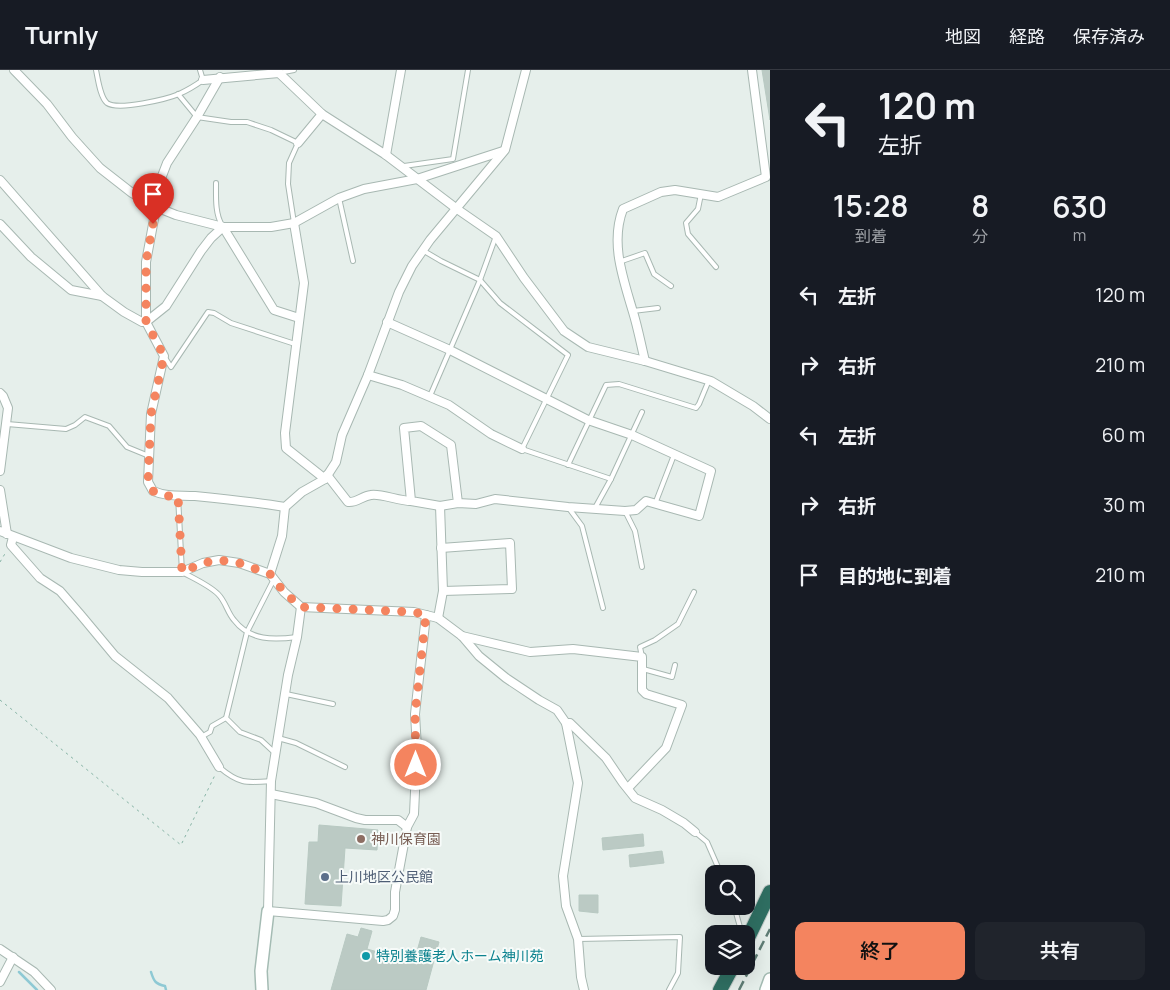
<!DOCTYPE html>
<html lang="ja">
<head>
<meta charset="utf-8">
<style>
	body { margin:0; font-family:Manrope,"Noto Sans JP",sans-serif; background:#20242c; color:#f1f3f6; height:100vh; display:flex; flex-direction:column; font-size:19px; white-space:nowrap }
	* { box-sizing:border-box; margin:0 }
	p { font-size:16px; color:#9ea1a6 }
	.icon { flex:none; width:28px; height:28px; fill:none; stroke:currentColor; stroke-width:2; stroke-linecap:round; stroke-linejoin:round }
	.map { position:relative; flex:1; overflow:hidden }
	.side { display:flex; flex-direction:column; background:#171b24; width:400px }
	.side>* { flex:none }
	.hud { background:#171b24; color:#f1f3f6; overflow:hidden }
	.controls { position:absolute; left:705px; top:795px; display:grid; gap:10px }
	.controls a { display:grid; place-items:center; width:50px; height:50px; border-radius:10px; background:#171b24; box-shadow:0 5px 20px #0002; font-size:25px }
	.pin { position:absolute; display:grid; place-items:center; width:42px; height:42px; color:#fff; margin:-51px -21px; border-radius:50% 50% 50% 0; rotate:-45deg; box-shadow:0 0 5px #0007 }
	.pin .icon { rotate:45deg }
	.me { position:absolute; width:55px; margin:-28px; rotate:0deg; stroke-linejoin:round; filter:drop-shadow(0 0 4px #0008) }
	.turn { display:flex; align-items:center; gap:18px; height:105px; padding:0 25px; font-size:22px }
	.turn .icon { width:65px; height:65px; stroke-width:2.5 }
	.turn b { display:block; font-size:35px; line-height:42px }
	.eta { display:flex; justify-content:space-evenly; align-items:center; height:85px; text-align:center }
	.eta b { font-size:30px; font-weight:600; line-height:35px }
	.primary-button { display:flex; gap:10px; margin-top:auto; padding:10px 25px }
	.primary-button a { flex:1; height:58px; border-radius:10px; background:#f4845f; color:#111; font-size:20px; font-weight:600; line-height:58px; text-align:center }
	.primary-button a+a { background:#20242c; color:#f1f3f6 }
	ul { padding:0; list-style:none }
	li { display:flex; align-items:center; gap:15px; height:70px; padding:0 25px }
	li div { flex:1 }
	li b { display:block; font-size:19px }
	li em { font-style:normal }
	header { display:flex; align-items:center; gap:30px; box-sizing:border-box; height:70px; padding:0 25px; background:#171b24; border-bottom:1px solid #363941 }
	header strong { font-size:24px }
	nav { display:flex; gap:28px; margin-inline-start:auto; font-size:18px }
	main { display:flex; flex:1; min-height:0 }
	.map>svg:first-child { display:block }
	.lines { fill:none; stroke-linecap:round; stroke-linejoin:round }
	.stream { stroke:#8ec9d4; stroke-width:2.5 }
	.building { fill:#bbcac4; stroke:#b8c9c2 }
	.lane-casing { stroke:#a8b8b2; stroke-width:6 }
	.street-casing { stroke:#a8b8b2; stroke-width:10 }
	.secondary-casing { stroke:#a4bbb3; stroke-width:14 }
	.highway-casing { stroke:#c2cac8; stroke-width:16 }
	.path { stroke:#86b3a5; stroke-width:1; stroke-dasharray:2.5 4; stroke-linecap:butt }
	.lane { stroke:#fff; stroke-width:4 }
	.street { stroke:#fff; stroke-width:8 }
	.secondary { stroke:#fff; stroke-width:11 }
	.highway { stroke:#2f6f62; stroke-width:14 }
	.rail { stroke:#5f7d75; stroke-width:2.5; stroke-dasharray:10 5; stroke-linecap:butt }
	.route { stroke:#f4845f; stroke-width:9; stroke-dasharray:0 16.2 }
	.education-dot { fill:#8d6e63; stroke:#f7fbf9; stroke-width:2 }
	.service-dot { fill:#5c6f8a; stroke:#f7fbf9; stroke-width:2 }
	.culture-dot { fill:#0f9aa8; stroke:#f7fbf9; stroke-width:2 }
	.labels { text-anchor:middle; stroke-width:4; stroke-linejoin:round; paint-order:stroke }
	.education-label { font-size:14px; fill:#785e54; stroke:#f7fbf9; text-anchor:start }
	.service-label { font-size:14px; fill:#4e5e75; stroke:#f7fbf9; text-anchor:start }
	.culture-label { font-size:14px; fill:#0d838f; stroke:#f7fbf9; text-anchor:start }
</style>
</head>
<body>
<header>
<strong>Turnly</strong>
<nav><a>地図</a><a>経路</a><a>保存済み</a></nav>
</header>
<main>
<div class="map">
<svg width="770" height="920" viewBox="0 0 770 920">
	<rect width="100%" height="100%" fill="#e6efeb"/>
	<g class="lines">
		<g class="stream">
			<polyline points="19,902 37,920"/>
			<path d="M 151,902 C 154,912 156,914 165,916 L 166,920"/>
		</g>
	</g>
	<g class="building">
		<polygon points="762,0 770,0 770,50"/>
		<polygon points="319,755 378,760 377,780 345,778 341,836 305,834 309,772 318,772"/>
		<polygon points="643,764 644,776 603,780 602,768"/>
		<polygon points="662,781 664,793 630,797 629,785"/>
		<polygon points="579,825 598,825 598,843 579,841"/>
		<polygon points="361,858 372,861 367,879 414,892 421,867 439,872 426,920 331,920 347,864 358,867"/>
	</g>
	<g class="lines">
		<g class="lane-casing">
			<g id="lane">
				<path d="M 96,0 C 98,9 100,27 107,33 C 118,41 167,29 179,24 C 188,20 196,15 203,10 L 200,0"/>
				<polyline points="279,3 294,0"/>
				<polyline points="178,24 197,47 231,52 247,52 271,60 298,73 289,93 288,114 294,153"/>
				<polyline points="404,96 453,89 468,0"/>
				<path d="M 216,113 C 216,127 215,144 222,155"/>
				<polyline points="701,124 698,139 686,153 688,164 716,197"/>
				<polyline points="339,128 353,191"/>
				<polyline points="424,181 441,191 480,210 500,233 568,285 522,379 611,409"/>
				<polyline points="619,192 645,183 654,204 671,216"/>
				<polyline points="633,241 658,238"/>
				<polyline points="164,286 171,297 208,242 214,243 231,253 295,274"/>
				<polyline points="430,326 480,210 496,166"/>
				<polyline points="7,354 66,359 75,355 85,347 109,356 127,377 149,386"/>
				<polyline points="568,395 606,315 619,314 696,338 699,334 709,310"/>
				<path d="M 178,426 L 182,502 C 193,508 209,515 218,524 C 226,532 227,542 234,550 C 250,571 274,570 297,567"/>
				<polyline points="655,434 674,385"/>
				<polyline points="568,437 582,456 603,538"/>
				<polyline points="595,438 611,409 642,342"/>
				<polyline points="625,441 635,461 642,497"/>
				<polyline points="274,509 247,562 226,648 240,662 261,670 275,683"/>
				<polyline points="642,587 640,577 655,570 678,554 694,522"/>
				<polyline points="643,599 672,607 675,595"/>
				<polyline points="286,624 333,634"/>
				<polyline points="201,667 210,662 212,656 226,648"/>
				<polyline points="278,668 296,673 345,697"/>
				<path d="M 219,697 C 239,714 246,713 271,711"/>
				<polyline points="695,762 707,772 721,804"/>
				<polyline points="734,836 742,864"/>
				<polyline points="578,869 680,867 678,903 669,920"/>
			</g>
		</g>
		<g class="street-casing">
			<g id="street">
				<polyline points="14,0 47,34 72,67 100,98 132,123 156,137 176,145 223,157 271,157 294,153 339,128 364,119 417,109 503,81"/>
				<polyline points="278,0 279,3 322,44 386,85 457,139 496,166 524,208 564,261 588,277 645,291 711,311 753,336 770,349"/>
				<path d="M 220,7 L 197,47 L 167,93 L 162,106 L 146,192 L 146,252 L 164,286 L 151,344 L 148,412 L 153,421 C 167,427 180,425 195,426 C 225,429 255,432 285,437 L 302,422 L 325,409 L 336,392 L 342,365 L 368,305 L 399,222 L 412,196 L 430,170 L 505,80 L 526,0"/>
				<polyline points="203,10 279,3"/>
				<polyline points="298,73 322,44"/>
				<polyline points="386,85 401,0"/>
				<polyline points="0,110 102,226 124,242 142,252 146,252"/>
				<polyline points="294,153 304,213 285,363 286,378 325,409"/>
				<polyline points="0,154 31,187 71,220 102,226"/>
				<polyline points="223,157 274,240 299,248"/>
				<polyline points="146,252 166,236 201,181 211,168 223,157"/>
				<polyline points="387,252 450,280 588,350 632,365 711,401 699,446 646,431 636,440 625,441 568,437 495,429 476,434 458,433 440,436 411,431 404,358 421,356 451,375 458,433"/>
				<path d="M 645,291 C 641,275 638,258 633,242 C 623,208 610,173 623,139 L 661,122 L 675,120 L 718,127 L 766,107 L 752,0"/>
				<polyline points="368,305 402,315 449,335 491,364 522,379"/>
				<polyline points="0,323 3,326 8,338 0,401"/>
				<path d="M 327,405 L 348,432 C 357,433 362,426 371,425 C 380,423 399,431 411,431"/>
				<polyline points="0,420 7,464"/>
				<polyline points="0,461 71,488 119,500 142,502 182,502 203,493 219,490 239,493 270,504 284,522 301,537 414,542 438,548 462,566 479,586 506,608 539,630 557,640 566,653 578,713 563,806 566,836 578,869 581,907 584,920"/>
				<polyline points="13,467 11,475 40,508 60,521 80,544 115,586 168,628 200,665 219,697"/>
				<polyline points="441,478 510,473 512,519 443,521"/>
				<polyline points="270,504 282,466 285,437"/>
				<polyline points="301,537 297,567 288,605 271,711 268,841 383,851 388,850 393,846 395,840 395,822 407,757"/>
				<polyline points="438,548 443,521 440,436"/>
				<polyline points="462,566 530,582 573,579 642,587 642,620 646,624 682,635 666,678 628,718"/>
				<polyline points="566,653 570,653 606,688 623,713 635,728 662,740 684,753 695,762"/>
				<polyline points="271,724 316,733 356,748 365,750 398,750 407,757 414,744 417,678 415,644 426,545"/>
				<polyline points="0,879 34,902 51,920"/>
				<polyline points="0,912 13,887"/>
			</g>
		</g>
		<g class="secondary-casing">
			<g id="secondary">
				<polyline points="262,920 261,901 268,841"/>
				<polyline points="766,920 770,909"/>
			</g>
		</g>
		<g class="highway-casing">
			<g id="highway">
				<polyline points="746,872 770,822"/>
				<polyline points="720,920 733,896"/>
			</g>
		</g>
		<g class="path">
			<polyline points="0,492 6,482"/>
			<polyline points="0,630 181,775 215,705"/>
		</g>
		<use href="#lane" class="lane"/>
		<use href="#street" class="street"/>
		<use href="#secondary" class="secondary"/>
		<use href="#highway" class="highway"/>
		<polyline class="rail" points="739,920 770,859"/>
	</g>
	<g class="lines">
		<polyline class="route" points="153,154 146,192 146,252 164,286 151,344 148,412 153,421 164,426 178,426 182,502 203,493 219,490 239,493 270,504 284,522 301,537 414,542 426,545 415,644 416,695"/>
	</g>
	<circle class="education-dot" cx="361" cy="769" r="5"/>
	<circle class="service-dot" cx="325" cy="807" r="5"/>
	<circle class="culture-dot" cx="366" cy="886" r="5"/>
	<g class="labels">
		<g class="education-label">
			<text x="371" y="774">神川保育園</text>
		</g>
		<g class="service-label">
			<text x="335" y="812">上川地区公民館</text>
		</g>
		<g class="culture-label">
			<text x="376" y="891">特別養護老人ホーム神川苑</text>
		</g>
	</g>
</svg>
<div class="controls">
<a><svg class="icon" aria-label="search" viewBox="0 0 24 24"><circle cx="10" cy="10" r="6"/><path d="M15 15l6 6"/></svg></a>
<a><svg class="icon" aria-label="layers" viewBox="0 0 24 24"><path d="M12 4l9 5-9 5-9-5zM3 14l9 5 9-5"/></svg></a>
</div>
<div class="pin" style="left:153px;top:154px;background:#d93025"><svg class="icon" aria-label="arrive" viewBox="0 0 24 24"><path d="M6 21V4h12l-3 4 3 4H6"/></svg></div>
<svg class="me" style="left:416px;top:695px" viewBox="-20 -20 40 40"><circle r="17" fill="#f4845f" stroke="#fff" stroke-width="3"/><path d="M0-11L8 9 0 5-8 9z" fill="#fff"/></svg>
</div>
<section class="side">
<div class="hud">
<div class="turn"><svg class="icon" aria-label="left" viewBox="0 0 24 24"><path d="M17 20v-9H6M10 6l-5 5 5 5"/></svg><div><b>120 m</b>左折</div></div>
</div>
<div class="eta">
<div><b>15:28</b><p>到着</p></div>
<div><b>8</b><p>分</p></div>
<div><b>630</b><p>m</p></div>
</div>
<ul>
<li><svg class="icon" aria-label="left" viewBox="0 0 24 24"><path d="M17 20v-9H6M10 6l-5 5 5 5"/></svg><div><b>左折</b></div><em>120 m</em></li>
<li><svg class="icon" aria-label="right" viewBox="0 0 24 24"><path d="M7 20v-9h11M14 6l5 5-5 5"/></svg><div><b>右折</b></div><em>210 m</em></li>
<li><svg class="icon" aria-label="left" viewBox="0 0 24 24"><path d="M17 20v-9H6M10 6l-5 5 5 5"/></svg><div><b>左折</b></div><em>60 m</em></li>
<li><svg class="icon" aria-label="right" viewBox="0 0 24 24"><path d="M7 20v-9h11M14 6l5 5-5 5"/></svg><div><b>右折</b></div><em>30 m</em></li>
<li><svg class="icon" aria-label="arrive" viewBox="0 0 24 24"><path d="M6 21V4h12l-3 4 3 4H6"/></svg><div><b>目的地に到着</b></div><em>210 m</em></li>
</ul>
<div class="primary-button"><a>終了</a><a>共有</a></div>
</section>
</main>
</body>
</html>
